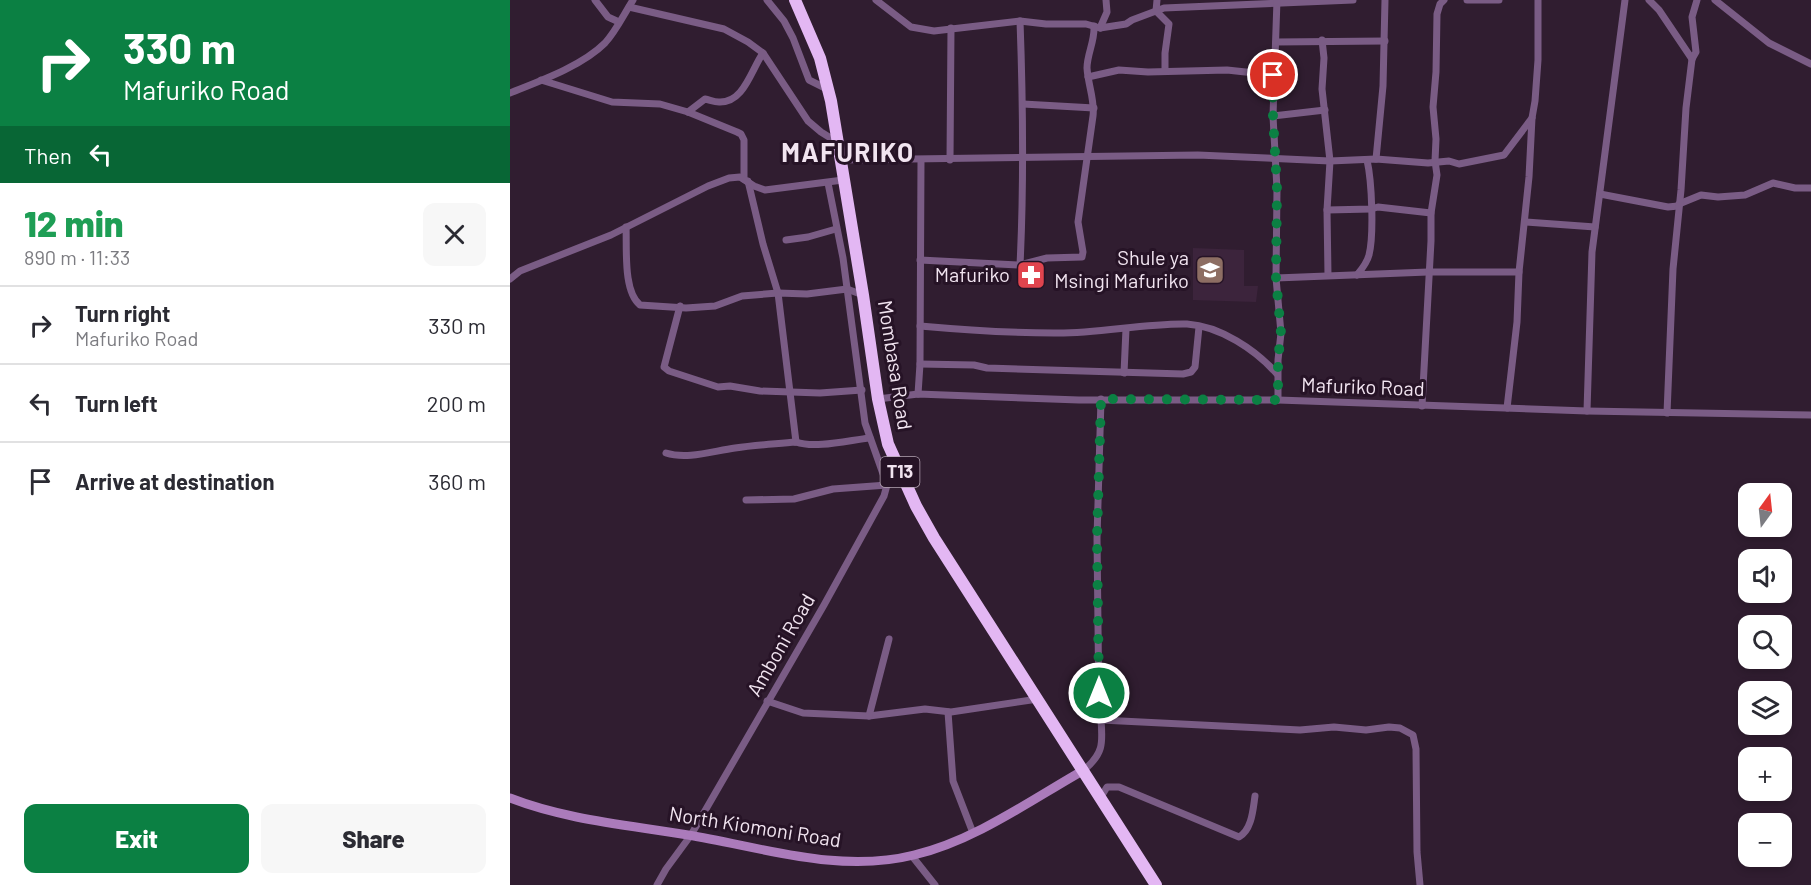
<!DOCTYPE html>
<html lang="en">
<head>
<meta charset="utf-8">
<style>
	body { margin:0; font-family:Barlow,sans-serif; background:#f7f7f7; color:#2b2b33; height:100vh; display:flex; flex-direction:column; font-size:22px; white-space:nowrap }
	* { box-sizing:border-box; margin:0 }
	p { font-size:20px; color:#7c7c81 }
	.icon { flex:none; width:33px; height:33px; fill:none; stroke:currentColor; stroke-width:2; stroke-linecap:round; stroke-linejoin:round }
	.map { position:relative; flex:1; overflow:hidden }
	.drawer { display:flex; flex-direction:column; background:#fff; width:510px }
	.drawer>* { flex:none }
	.top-card { background:#0b8043; color:#fff; overflow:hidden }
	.needle { width:39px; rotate:15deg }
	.buttons { position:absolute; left:1228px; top:483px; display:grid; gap:12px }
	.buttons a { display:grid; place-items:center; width:54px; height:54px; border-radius:12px; background:#fff; box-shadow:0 3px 9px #0003; font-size:30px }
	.pin { position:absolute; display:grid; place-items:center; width:51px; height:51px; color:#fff; margin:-26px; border:3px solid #fff; border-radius:50%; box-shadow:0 2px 6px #0007 }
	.me { position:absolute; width:66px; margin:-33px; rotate:0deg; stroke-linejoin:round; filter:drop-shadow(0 0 4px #0008) }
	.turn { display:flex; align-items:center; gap:21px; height:126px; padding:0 24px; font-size:27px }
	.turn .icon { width:78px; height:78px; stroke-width:2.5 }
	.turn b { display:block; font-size:42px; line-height:51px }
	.then { display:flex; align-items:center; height:57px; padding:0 24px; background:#0003; gap:12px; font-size:22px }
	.round { display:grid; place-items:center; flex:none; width:63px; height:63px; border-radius:12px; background:#f7f7f7 }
	.headline { display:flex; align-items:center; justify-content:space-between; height:102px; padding:0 24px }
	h1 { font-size:36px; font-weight:800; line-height:45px; color:#1e9e55 }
	.cta { display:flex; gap:12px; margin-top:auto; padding:12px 24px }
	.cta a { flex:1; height:69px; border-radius:12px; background:#0b8043; color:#fff; font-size:24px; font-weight:800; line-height:69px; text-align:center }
	.cta a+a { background:#f7f7f7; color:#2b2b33 }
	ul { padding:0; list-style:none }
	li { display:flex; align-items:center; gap:18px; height:78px; padding:0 24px; border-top:2px solid #e1e1e2 }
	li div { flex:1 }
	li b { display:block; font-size:22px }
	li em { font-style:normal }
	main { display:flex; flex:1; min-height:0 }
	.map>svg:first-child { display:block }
	.built { fill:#3c243c }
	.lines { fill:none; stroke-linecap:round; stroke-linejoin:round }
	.street { stroke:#7a5c85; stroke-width:7 }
	.secondary { stroke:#ab7bbb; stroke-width:9 }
	.highway { stroke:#e3b7f3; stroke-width:12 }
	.route { stroke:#0b8043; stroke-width:10; stroke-dasharray:0 18 }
	.labels { text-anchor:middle; stroke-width:6; stroke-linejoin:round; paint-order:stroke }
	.shield { fill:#261326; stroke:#b4a5b3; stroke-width:1.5 }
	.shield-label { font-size:18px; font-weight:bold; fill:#f1e4f0 }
	.poi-label { font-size:20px; fill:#f1e4f0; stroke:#261326; text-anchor:end }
	.street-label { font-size:20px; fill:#f1e4f0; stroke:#261326 }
	.district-label { font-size:26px; font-weight:bold; letter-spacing:1.5px; fill:#f1e4f0; stroke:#261326 }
</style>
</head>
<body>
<main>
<section class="drawer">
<div class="top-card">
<div class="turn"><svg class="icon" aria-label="right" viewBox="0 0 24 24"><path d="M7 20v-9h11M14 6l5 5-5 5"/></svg><div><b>330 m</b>Mafuriko Road</div></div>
<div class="then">Then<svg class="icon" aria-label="left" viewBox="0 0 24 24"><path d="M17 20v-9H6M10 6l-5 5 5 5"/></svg></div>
</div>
<div class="headline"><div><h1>12 min</h1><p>890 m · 11:33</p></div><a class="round"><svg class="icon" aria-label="close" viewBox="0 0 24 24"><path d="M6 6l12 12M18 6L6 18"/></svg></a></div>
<ul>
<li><svg class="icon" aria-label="right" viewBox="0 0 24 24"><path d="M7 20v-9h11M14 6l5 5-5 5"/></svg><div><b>Turn right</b><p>Mafuriko Road</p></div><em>330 m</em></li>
<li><svg class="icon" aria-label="left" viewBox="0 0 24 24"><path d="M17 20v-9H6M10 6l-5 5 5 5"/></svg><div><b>Turn left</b></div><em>200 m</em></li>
<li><svg class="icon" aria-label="arrive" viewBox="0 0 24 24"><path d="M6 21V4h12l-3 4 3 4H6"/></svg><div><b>Arrive at destination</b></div><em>360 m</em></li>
</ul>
<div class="cta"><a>Exit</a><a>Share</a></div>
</section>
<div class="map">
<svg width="1301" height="885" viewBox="0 0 1301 885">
	<rect width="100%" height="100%" fill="#301d30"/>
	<polygon class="built" points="683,248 734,250 734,286 748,286 746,302 683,300"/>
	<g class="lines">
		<g class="street">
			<polyline points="85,0 98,17 109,22"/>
			<polyline points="257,0 274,21 283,38 299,80 317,89"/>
			<polyline points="366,0 401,27 424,31 510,21 536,24 576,24 590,28 616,24 622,20 654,8 843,0"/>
			<polyline points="647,0 646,11 659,24 655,53 655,71"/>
			<polyline points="767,0 763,116 767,189 766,278 771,333 768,360 768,400"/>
			<polyline points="957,0 989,0"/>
			<polyline points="1139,0 1149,10 1182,59"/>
			<polyline points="1205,0 1259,43 1301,64"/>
			<polyline points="119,7 214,29 238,42 253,53 298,121 311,132 327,142"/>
			<polyline points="590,28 597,12 596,0"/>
			<polyline points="812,40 814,58 812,89 820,161 817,210 818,275"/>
			<polyline points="766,42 875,41"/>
			<polyline points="578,77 609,70 638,72 717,70 763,75"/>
			<polyline points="31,80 102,102 150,104 178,112 227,132 231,134 234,140 234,179"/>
			<path d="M 0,93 C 30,81 72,66 95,43 C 106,31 114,14 123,0"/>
			<polyline points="513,104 584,108"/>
			<path d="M 178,112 L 195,99 C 200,100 204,102 209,102 C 234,103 241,70 253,53"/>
			<polyline points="763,116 815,110"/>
			<polyline points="866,159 873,86 875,0"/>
			<polyline points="330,160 688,155 820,161 866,159 918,163 939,161 949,164 994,155 1022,118"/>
			<polyline points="440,160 441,28"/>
			<polyline points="238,181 253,244 268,293 286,442"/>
			<polyline points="1090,194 1158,207 1168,206"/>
			<polyline points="1169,204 1191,195 1208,197 1235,195 1263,183 1285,188 1301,188"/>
			<polyline points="817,210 861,209 868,207 921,213"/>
			<polyline points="1016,222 1085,227"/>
			<path d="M 116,227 C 117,249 113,291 130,305 L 176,308 L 205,306 L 232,296 L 268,293 L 297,294 L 337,289 L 353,295"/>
			<polyline points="276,240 298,237 326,229"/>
			<path d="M 410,260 L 510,265 L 537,258 L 572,257 L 573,252 L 568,222 L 583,116 C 585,100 578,85 577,68 C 577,54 585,41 584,26"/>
			<path d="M 510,265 C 514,184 513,102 510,21"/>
			<path d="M 847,275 C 852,269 857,263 859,255 C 864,235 862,182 857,160"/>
			<polyline points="766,278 918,272 1009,272"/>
			<polyline points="0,279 10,271 101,235 198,186 219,178 230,177 244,186 255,190 333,180"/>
			<polyline points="170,306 154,367 159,371 208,387 220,386 250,391 310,393 352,390"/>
			<path d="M 410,326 C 455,330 499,333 544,333 C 587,334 634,323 677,324 C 710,326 746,350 767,374"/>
			<polyline points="410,364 464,365 477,368 673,374 681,372 685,367 689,327"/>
			<polyline points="614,373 616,329"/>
			<polyline points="408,394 410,364 411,160"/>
			<polyline points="368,399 408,394 569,400 768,400 1077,411 1301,415"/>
			<polyline points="591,399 587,538 589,713 591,720 790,730 824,727 856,730 879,727 890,728 903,735 906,749 907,852 910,885"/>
			<polyline points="912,406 921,241 921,213 927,175 925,161 926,139 923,107 926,72 927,14 930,4 934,0"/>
			<polyline points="997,408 1007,322 1009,272 1019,177 1022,118 1025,101 1028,60 1028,0"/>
			<polyline points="1077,411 1082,252 1115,0"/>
			<polyline points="1157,413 1163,269 1171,190 1176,108 1182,59 1186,52 1182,17 1187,0"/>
			<path d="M 156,453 C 177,460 203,451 225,448 C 246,445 266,444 286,442 C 305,449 340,440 360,438"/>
			<polyline points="236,500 284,499 323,489 377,485 355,423 333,258 318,183"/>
			<polyline points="257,701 293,713 359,716 415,709 441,712 528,699"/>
			<polyline points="438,712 443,781 463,833"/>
			<polyline points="359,716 379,639"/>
			<path d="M 574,770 C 593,754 593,744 591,720"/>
			<path d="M 591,797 L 597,787 L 609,787 L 729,837 C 742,830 743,809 745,796"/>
			<polyline points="402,856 425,885"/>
			<polyline points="147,885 156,869 181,835 314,605 374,496 377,485 392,478"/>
		</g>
		<path class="secondary" d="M 0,798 C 56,820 119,825 178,835 C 251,847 329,874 404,855 C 464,841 521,800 574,770"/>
		<polyline class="highway" points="285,0 310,58 321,101 353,295 368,399 378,444 406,506 424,538 646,885"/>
	</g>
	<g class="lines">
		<polyline class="route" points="589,693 587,538 591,399 768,400 768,360 771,333 766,278 767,189 763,116 763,75"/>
	</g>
	<defs>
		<g id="school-square" transform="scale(1.5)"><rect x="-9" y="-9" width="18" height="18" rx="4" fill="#8d6e63" stroke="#261326"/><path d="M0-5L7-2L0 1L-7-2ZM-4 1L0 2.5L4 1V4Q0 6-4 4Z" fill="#fff"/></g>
		<g id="pharmacy-square" transform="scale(1.5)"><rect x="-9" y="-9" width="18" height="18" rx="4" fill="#e0444e" stroke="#261326"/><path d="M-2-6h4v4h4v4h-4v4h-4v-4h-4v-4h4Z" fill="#fff"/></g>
	</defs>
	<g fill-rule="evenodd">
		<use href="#school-square" x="700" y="270"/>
		<use href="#pharmacy-square" x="521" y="275"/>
	</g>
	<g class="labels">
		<rect class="shield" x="370.5" y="457" width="39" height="30" rx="4.5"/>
		<g class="shield-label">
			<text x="390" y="478">T13</text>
		</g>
		<g class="poi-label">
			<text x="679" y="265">Shule ya<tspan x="679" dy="23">Msingi Mafuriko</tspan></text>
			<text x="500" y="282">Mafuriko</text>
		</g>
		<g class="street-label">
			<text transform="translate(385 365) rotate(81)" y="7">Mombasa Road</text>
			<text transform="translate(853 387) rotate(2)" y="7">Mafuriko Road</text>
			<text transform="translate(271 645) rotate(-60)" y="7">Amboni Road</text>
			<text transform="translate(245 827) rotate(9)" y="7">North Kiomoni Road</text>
		</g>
		<g class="district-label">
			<text x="338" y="162">MAFURIKO</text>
		</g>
	</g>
</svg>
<div class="buttons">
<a><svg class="needle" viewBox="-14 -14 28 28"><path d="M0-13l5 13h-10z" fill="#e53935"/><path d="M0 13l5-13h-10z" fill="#7c7c81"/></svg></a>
<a><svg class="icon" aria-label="sound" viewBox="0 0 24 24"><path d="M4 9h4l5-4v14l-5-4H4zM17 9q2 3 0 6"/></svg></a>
<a><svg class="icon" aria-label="search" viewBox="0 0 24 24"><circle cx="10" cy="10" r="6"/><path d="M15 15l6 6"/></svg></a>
<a><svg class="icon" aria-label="layers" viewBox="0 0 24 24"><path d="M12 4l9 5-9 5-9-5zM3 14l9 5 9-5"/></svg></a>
<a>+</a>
<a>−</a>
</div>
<div class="pin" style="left:763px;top:75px;background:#d93025"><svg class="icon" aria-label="arrive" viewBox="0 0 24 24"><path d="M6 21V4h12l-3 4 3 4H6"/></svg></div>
<svg class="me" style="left:589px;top:693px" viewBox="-20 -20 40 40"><circle r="17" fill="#0b8043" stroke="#fff" stroke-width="3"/><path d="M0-11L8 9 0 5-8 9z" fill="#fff"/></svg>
</div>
</main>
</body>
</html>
